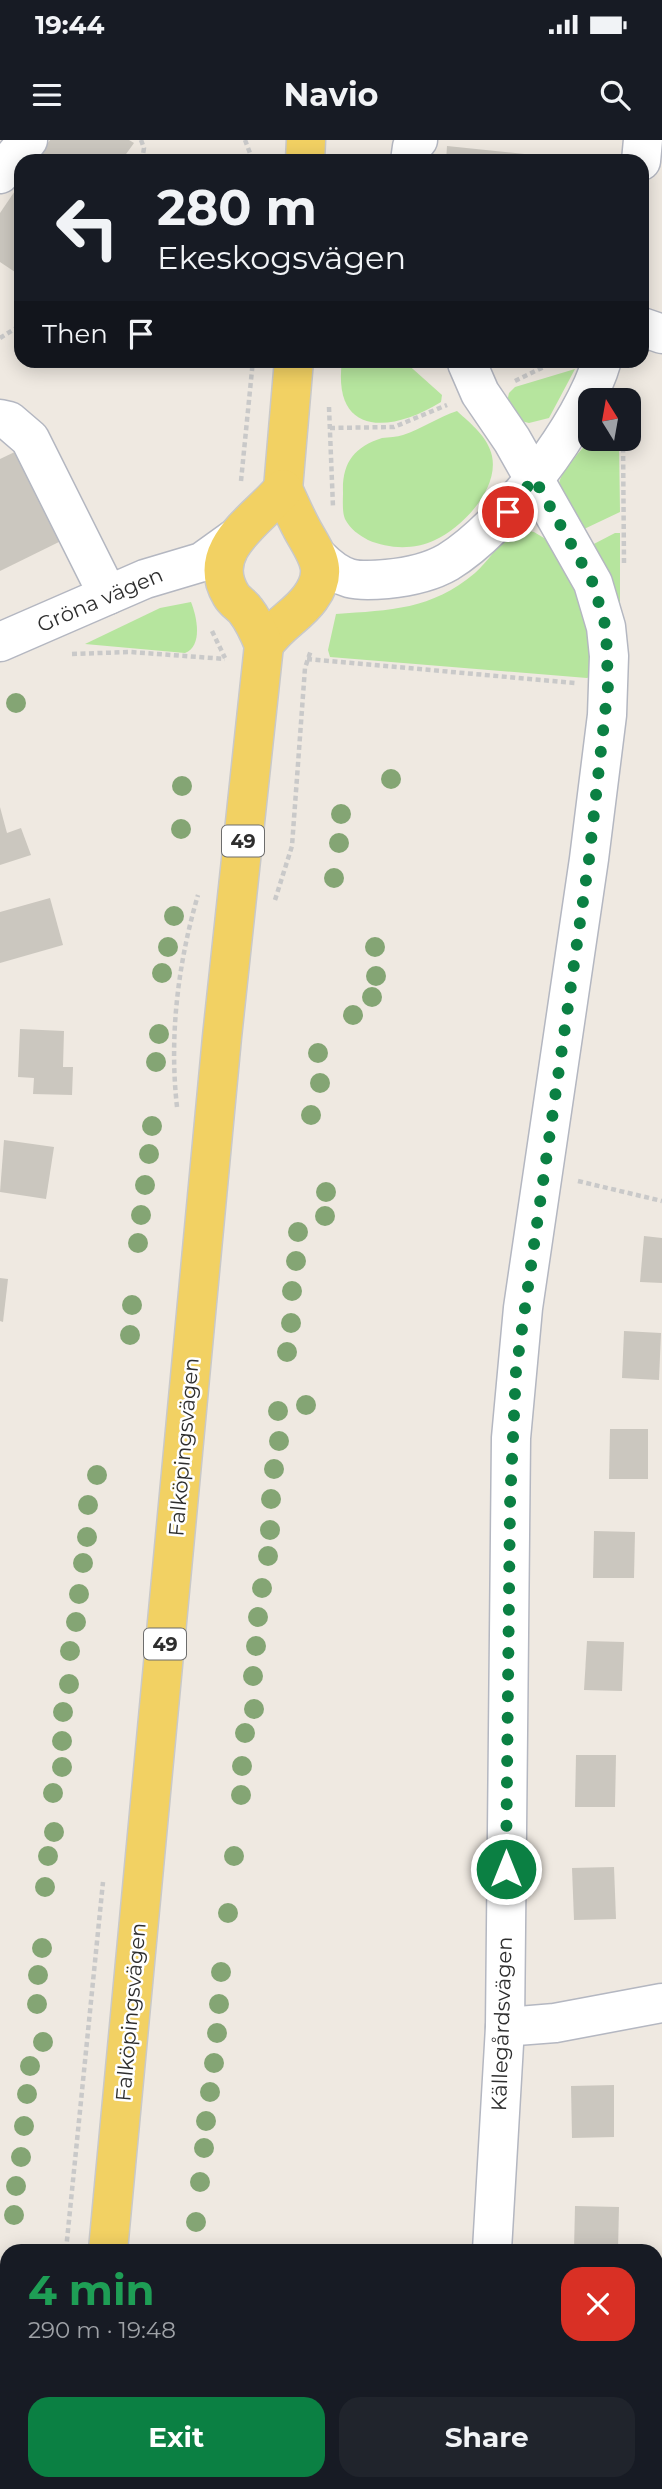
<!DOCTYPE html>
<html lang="en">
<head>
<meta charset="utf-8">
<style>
	body { margin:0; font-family:Montserrat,sans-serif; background:#20242c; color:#f1f3f6; height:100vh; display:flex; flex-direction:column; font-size:26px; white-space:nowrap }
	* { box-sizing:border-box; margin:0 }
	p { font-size:23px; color:#9ea1a6 }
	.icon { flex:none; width:38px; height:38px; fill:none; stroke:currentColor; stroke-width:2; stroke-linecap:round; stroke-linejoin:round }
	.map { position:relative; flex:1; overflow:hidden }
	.sheet { position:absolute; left:0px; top:2104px; width:663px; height:247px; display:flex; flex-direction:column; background:#171b24; border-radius:21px 21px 0 0; box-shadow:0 4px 18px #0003 }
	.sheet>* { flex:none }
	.hud { position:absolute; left:14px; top:14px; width:635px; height:214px; border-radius:21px; box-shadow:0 4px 18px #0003; background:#171b24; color:#f1f3f6; overflow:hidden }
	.needle { width:46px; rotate:349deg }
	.tools { position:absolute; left:578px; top:248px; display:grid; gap:14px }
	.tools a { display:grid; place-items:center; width:63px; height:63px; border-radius:14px; background:#171b24; box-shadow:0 4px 18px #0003; font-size:35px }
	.pin { position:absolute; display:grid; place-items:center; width:60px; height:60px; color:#fff; margin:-30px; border:4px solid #fff; border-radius:50%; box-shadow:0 2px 7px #0007 }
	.me { position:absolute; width:77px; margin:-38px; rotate:0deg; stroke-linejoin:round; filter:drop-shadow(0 0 5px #0008) }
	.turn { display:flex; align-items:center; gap:24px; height:147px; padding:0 28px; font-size:32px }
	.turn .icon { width:91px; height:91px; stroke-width:2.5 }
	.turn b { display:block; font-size:49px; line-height:60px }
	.then { display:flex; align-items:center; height:66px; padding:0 28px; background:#0003; gap:14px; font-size:26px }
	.round { display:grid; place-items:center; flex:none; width:74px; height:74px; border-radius:21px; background:#20242c }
	.headline { display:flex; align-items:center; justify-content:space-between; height:119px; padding:0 28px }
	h1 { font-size:42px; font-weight:700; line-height:52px; color:#1e9e55 }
	.button { display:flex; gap:14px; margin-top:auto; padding:14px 28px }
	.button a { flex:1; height:80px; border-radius:21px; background:#0b8043; color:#fff; font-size:28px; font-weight:700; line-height:80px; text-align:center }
	.button a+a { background:#20242c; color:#f1f3f6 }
	.status { display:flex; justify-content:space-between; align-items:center; height:49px; padding:0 35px; background:#171b24; direction:ltr }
	.status svg { height:19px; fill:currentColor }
	header { display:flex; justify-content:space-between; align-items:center; height:91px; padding:0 28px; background:#171b24; font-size:32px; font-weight:700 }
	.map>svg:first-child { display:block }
	.green { fill:#b6e59e }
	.building { fill:#cbc7bf }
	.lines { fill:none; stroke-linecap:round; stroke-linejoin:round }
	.minor-casing { stroke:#b4b7c1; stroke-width:41 }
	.major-casing { stroke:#c9c9c9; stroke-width:41 }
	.path { stroke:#c9c9c9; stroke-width:4.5; stroke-dasharray:5 3.5; stroke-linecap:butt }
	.minor { stroke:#fff; stroke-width:38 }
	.major { stroke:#f2d163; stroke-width:38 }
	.tree { fill:#84a574 }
	.route { stroke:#0b8043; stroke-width:12; stroke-dasharray:0 21.6 }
	.labels { text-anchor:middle; stroke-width:5; stroke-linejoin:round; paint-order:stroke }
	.shield { fill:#fff; stroke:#6d6d6d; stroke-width:2 }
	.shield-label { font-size:19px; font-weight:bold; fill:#2e2e2e }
	.street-label { font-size:21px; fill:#2e2e2e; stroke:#fff }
</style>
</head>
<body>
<div class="status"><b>19:44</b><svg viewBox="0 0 49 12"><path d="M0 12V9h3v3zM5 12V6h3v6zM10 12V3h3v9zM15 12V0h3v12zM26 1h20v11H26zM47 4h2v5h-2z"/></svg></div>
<header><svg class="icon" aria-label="menu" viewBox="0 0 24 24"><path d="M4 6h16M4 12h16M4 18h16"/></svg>Navio<svg class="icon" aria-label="search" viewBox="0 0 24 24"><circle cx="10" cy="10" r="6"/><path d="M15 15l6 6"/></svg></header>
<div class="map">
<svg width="662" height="2349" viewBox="0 0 662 2349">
	<rect width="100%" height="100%" fill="#efe9e1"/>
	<g class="green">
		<path d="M 342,221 L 404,221 L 442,255 L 441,262 C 391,293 332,297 342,221 Z"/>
		<polygon points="575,229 549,278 529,283 517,280 507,262 509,253 515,247"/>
		<path d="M 457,271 C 471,284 488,297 492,316 C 499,349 463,387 435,400 C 414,410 389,409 368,400 C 359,395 350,389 345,379 C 342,372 343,360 343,352 C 342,323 354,307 382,298 C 389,297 397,297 403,295 C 422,289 438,277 457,271 Z"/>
		<path d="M 590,299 L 619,299 L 620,372 L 582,390 C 547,340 554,344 590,299 Z"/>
		<path d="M 524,390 L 534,392 L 549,401 L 588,467 L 597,534 L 587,538 L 330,517 L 328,510 L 336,474 C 391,470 431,470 475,433 C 492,418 501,397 524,390 Z"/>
		<polygon points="615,393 620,393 620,473 588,407"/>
		<path d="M 191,462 C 197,477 203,506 185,513 L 85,504 L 160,468 Z"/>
	</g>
	<g class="building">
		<polygon points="50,0 129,0 134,3 121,21 35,21"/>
		<polygon points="447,6 534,15 534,21 446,21"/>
		<polygon points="21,42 21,136 0,122 0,73"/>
		<polygon points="21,309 65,399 0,431 0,319"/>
		<polygon points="0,667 7,693 21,688 31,715 0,725"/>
		<polygon points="50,758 63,805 0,823 0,772"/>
		<polygon points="20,889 64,891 63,927 73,927 72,955 33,954 34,938 18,937"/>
		<polygon points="4,1000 54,1007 46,1059 0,1052"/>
		<polygon points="644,1096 662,1098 662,1143 640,1142"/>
		<polygon points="0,1138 8,1139 3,1182 0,1181"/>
		<polygon points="624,1191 661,1193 659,1240 622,1238"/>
		<polygon points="610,1289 648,1289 648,1339 609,1339"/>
		<polygon points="594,1391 635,1392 634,1438 593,1438"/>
		<polygon points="587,1501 624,1502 622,1551 584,1550"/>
		<polygon points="576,1615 616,1615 615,1667 575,1667"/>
		<polygon points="614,1727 616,1779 574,1780 572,1728"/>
		<polygon points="614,1945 614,1997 572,1998 571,1946"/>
		<polygon points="575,2066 619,2067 618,2110 574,2110"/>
		<polygon points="532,2343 577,2343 575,2349 530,2349"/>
	</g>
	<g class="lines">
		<g class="minor-casing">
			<g id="minor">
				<polyline points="410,21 412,7 418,0"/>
				<polyline points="641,21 643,0"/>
				<polyline points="0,34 28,0"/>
				<polyline points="642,187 662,194"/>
				<polyline points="467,223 480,253 512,300 593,443 606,487 609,516 607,575 589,719 523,1168 511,1298 505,1887 492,2110"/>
				<polyline points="0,279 9,281 30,299 108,455"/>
				<path d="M 319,418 C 342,441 355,442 387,439 C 408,437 429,433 448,422 C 504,388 584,284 602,220"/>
				<polyline points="0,502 145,439 202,422 234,399"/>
				<polyline points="505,1887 555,1883 662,1863"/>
				<polyline points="447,2349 449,2343"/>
			</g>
		</g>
		<g class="major-casing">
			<g id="major">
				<polyline points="305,21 306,0"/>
				<polyline points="283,349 294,220"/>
				<path d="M 264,505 C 279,483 297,476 310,458 C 331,430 315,413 302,389 C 295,376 289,362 283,349"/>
				<path d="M 108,2110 L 222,897 L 264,505 C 259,493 254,481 246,471 C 242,465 235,462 231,455 C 204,409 258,380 283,349"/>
				<polyline points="80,2349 81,2343"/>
			</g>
		</g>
		<g class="path">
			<polyline points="141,0 144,8 142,21"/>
			<polyline points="245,0 253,21"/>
			<polyline points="0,198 21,185"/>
			<polyline points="515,241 558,220"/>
			<polyline points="329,267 333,367"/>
			<polyline points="330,288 394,287 447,265"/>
			<polyline points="623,299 624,424"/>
			<polyline points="241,341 253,220"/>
			<polyline points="212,491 225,518"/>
			<polyline points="72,514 130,512 225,519"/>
			<polyline points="307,519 575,543"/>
			<polyline points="275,760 292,706 305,528 311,510"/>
			<path d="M 177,967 C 169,896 178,823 198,755"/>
			<polyline points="578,1041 662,1061"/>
			<polyline points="66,2110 103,1742"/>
		</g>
		<use href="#minor" class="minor"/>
		<use href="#major" class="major"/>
	</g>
	<g class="tree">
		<circle cx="16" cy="563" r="10"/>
		<circle cx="391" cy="639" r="10"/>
		<circle cx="182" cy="646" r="10"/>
		<circle cx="341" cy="674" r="10"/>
		<circle cx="181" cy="689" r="10"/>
		<circle cx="339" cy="703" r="10"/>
		<circle cx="334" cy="738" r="10"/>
		<circle cx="174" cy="776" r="10"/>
		<circle cx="168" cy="807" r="10"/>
		<circle cx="375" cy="807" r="10"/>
		<circle cx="162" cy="833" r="10"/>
		<circle cx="376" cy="836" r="10"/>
		<circle cx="372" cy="857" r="10"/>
		<circle cx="353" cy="875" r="10"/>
		<circle cx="159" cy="894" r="10"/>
		<circle cx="318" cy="913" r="10"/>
		<circle cx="156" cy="922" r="10"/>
		<circle cx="320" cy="943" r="10"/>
		<circle cx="311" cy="975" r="10"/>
		<circle cx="152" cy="986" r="10"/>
		<circle cx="149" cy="1014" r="10"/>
		<circle cx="145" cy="1045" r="10"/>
		<circle cx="326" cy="1052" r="10"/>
		<circle cx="141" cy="1075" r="10"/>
		<circle cx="325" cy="1076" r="10"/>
		<circle cx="298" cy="1092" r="10"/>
		<circle cx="138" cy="1103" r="10"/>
		<circle cx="296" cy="1121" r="10"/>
		<circle cx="292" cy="1151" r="10"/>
		<circle cx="132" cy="1165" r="10"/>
		<circle cx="291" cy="1183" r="10"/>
		<circle cx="130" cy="1195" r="10"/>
		<circle cx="287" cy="1212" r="10"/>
		<circle cx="306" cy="1265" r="10"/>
		<circle cx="278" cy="1271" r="10"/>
		<circle cx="279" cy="1301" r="10"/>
		<circle cx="274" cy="1329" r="10"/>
		<circle cx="97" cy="1335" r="10"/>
		<circle cx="271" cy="1359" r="10"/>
		<circle cx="88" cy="1365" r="10"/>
		<circle cx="270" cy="1390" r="10"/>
		<circle cx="87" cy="1397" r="10"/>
		<circle cx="268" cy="1416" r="10"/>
		<circle cx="83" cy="1423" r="10"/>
		<circle cx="262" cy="1448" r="10"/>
		<circle cx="79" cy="1454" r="10"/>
		<circle cx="258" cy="1477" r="10"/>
		<circle cx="76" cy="1482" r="10"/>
		<circle cx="256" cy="1506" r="10"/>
		<circle cx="70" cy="1511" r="10"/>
		<circle cx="253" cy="1536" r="10"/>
		<circle cx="69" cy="1544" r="10"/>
		<circle cx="254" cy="1569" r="10"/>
		<circle cx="63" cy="1572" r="10"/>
		<circle cx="245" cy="1593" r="10"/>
		<circle cx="62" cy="1601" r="10"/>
		<circle cx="242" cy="1626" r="10"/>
		<circle cx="62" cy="1627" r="10"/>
		<circle cx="53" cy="1653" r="10"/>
		<circle cx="241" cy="1655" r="10"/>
		<circle cx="54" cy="1692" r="10"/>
		<circle cx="48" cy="1716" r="10"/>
		<circle cx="234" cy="1716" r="10"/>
		<circle cx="45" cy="1747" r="10"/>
		<circle cx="228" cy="1773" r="10"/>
		<circle cx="42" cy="1808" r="10"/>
		<circle cx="221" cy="1832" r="10"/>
		<circle cx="38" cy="1835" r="10"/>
		<circle cx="37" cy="1864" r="10"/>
		<circle cx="219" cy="1864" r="10"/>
		<circle cx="217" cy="1893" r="10"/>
		<circle cx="43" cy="1902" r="10"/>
		<circle cx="214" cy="1923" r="10"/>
		<circle cx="30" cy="1926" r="10"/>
		<circle cx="210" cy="1952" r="10"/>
		<circle cx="27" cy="1954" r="10"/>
		<circle cx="206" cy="1981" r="10"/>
		<circle cx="24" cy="1986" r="10"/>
		<circle cx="204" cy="2008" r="10"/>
		<circle cx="21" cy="2017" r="10"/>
		<circle cx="200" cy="2042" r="10"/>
		<circle cx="16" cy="2046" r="10"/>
		<circle cx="14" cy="2075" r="10"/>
		<circle cx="196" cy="2082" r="10"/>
	</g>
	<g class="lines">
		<polyline class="route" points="506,1729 510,1364 516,1231 589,719 608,546 606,488 593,443 534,338 508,372"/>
	</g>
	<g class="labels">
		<g class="shield">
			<rect x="222" y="685.5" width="42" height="31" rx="5"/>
			<rect x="144" y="1488.5" width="42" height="31" rx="5"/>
		</g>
		<g class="shield-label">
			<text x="243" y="708">49</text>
			<text x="165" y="1511">49</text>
		</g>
		<g class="street-label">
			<text transform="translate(100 460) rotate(-23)" y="7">Gröna vägen</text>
			<text transform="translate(184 1307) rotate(-85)" y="7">Falköpingsvägen</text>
			<text transform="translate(131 1872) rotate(-85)" y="7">Falköpingsvägen</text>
			<text transform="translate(502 1884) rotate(-88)" y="7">Källegårdsvägen</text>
		</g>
	</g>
</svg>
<div class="tools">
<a><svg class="needle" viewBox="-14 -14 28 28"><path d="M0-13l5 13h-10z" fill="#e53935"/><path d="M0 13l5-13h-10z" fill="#9ea1a6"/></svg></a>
</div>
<div class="pin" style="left:508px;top:372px;background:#d93025"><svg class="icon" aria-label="arrive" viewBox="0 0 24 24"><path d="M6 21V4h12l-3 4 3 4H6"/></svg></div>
<svg class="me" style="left:506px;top:1729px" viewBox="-20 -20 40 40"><circle r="17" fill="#0b8043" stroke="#fff" stroke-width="3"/><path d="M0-11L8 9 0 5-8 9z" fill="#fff"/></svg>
<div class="hud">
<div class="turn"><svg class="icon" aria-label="left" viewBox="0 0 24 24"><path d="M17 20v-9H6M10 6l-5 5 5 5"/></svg><div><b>280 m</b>Ekeskogsvägen</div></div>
<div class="then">Then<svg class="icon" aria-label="arrive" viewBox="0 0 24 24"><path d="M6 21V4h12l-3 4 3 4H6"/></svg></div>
</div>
<section class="sheet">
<div class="headline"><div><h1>4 min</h1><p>290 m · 19:48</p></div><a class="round" style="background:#d93025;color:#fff"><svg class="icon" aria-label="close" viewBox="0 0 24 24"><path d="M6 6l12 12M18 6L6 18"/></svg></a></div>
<div class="button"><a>Exit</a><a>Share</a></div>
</section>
</div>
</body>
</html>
